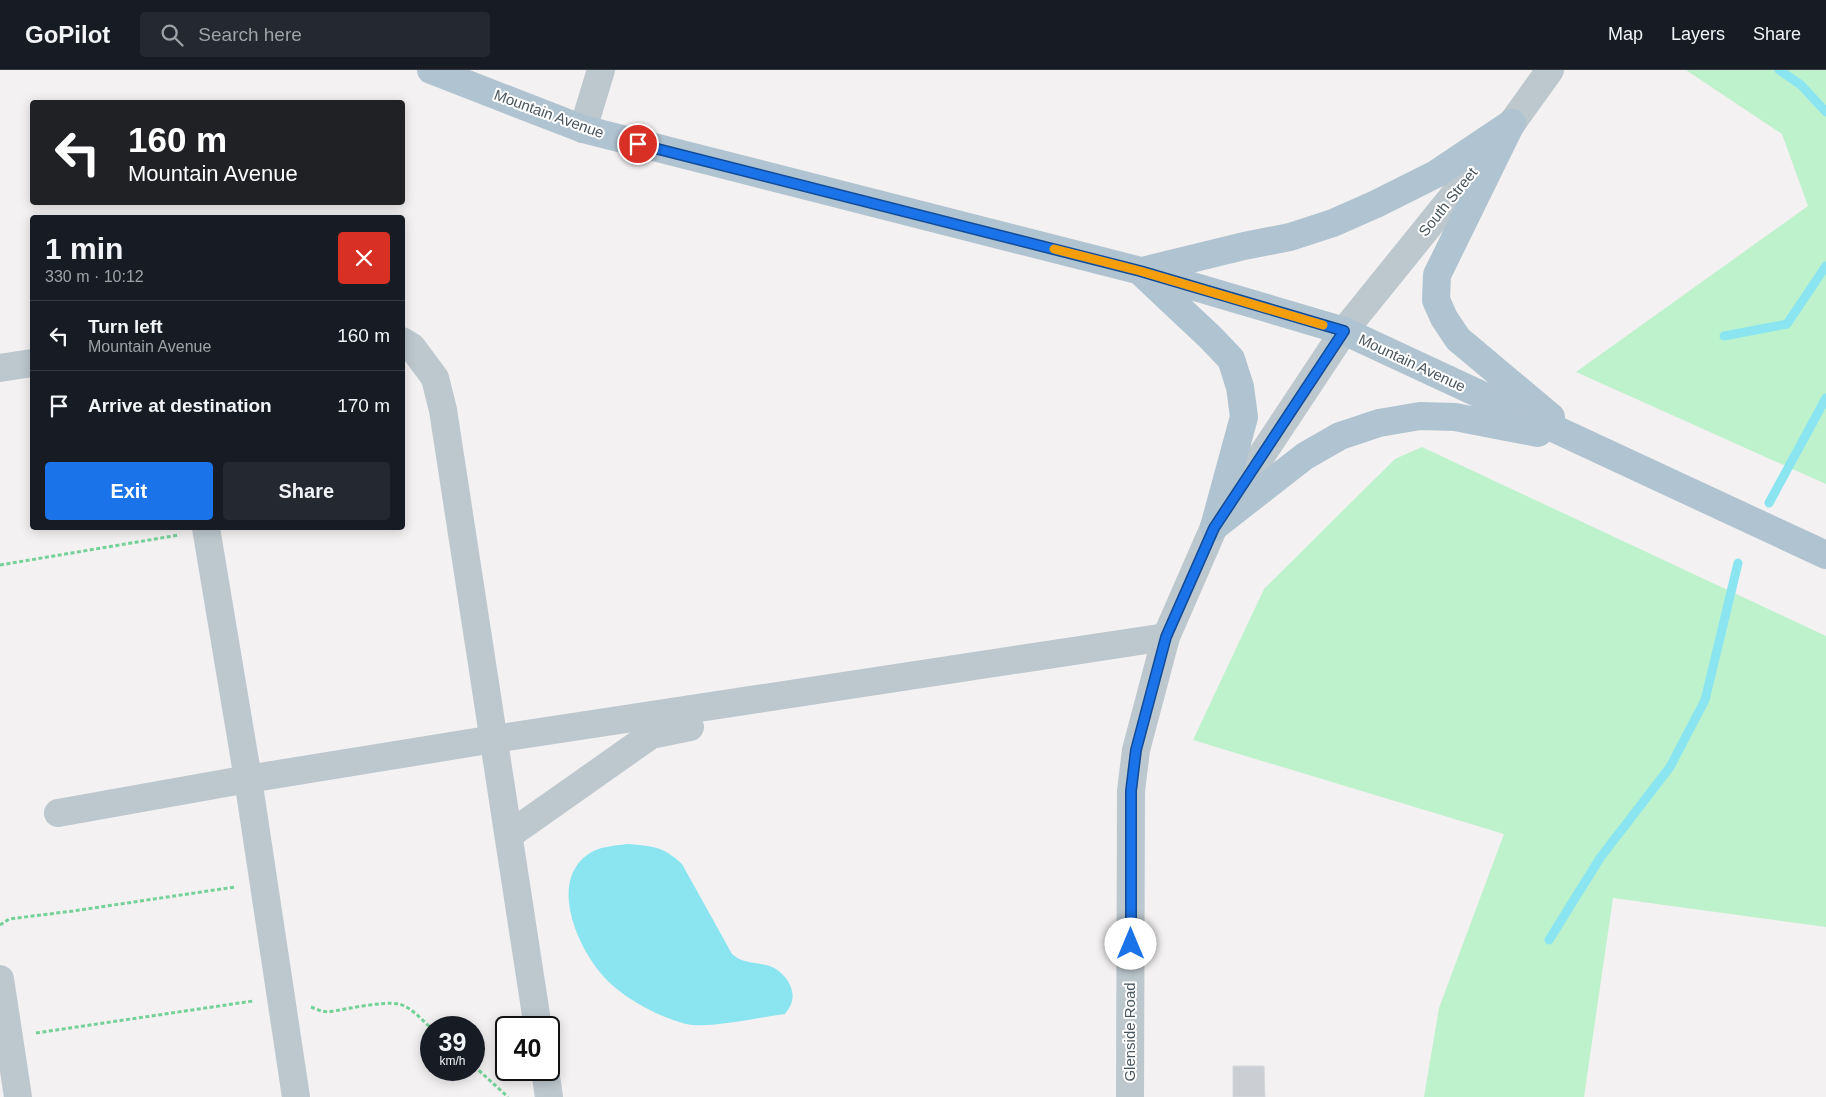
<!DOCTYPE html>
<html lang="en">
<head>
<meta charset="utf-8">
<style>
	body { margin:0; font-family:Helvetica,sans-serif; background:#242831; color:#f1f3f6; height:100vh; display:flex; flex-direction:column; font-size:19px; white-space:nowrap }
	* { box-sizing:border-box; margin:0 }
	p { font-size:16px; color:#9ea1a6 }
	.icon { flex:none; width:28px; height:28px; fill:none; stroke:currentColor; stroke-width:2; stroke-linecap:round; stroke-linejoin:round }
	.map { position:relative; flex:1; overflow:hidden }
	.drawer { position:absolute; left:30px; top:145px; width:375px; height:315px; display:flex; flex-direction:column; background:#171b24; border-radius:5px; box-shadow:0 2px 12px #0003 }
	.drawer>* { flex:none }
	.guide { position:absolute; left:30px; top:30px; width:375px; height:105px; border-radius:5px; box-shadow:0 2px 12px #0003; background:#202124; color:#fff; overflow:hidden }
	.speed { position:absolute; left:420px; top:946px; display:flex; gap:10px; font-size:25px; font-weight:700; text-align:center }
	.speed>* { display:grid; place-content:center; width:65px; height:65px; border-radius:50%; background:#171b24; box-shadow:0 2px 12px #0003; line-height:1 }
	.speed small { font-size:12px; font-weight:400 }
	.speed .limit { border:2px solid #111; border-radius:8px; background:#fff; color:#111 }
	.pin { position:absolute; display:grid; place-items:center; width:42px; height:42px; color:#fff; margin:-21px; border:2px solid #fff; border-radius:50%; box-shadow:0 1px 5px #0007 }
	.me { position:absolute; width:55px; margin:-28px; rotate:0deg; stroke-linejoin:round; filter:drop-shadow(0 0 4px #0008) }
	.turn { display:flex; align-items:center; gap:18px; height:105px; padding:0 15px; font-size:22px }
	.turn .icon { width:65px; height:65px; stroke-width:2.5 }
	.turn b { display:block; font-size:35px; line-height:42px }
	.round { display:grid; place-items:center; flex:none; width:52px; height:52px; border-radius:5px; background:#242831 }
	.summary { display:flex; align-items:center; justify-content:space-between; height:85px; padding:0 15px }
	h1 { font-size:30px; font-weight:700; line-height:38px }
	.cta { display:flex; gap:10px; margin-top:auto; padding:10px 15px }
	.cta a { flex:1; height:58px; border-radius:5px; background:#1a73e8; color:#fff; font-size:20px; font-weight:700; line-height:58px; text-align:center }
	.cta a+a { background:#242831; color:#f1f3f6 }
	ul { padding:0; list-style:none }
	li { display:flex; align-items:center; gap:15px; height:70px; padding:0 15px; border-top:1px solid #363941 }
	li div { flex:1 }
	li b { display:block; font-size:19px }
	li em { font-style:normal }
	header { display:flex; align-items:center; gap:30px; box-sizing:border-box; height:70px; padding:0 25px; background:#171b24; border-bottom:1px solid #363941 }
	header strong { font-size:24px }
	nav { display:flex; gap:28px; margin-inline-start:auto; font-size:18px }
	.search { width:350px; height:45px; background:#242831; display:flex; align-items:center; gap:12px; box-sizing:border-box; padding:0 18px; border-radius:5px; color:#9ea1a6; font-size:19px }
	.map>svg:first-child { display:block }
	.green { fill:#bef2cd }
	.water { fill:#8ae5f0 }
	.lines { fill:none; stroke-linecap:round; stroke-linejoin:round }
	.stream { stroke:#8ae5f0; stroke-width:9 }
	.building { fill:#cbced3; stroke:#d5d8dc }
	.path { stroke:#75d19a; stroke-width:3; stroke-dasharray:4 2.5; stroke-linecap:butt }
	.minor { stroke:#bcc7ce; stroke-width:28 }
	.major { stroke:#b0c3d0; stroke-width:28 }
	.route-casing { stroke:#114b97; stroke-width:12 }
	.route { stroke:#1a73e8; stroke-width:9 }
	.slow { stroke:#f59e0b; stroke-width:9 }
	.labels { text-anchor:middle; stroke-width:4; stroke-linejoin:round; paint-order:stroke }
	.street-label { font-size:15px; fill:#48565f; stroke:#fff }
</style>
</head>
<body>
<header>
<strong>GoPilot</strong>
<div class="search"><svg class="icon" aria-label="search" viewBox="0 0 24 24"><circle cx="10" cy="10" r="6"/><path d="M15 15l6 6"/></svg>Search here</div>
<nav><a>Map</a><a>Layers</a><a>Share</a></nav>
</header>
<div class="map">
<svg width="1826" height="1027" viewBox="0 0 1826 1027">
	<rect width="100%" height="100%" fill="#f3f1f1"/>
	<g class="green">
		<polygon points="1686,0 1826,0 1826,414 1576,302 1808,136 1782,64"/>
		<polygon points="1422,377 1826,566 1826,857 1613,828 1584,1027 1424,1027 1439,938 1504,764 1193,670 1264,519 1395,389"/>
	</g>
	<path class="water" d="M 627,774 C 652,776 663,776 682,794 L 732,884 C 742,893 753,892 766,895 C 781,898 798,917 791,934 C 790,937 787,941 785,944 C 760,947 709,959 686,954 C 660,947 633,933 612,915 C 582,889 546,815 587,785 C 599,776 614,776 627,774 Z"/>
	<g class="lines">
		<g class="stream">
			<polyline points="1779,0 1801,15 1826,42"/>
			<polyline points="1724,266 1787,254 1826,196"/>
			<polyline points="1769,433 1826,328"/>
			<polyline points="1549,870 1600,788 1670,697 1705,630 1738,493"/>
		</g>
	</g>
	<polygon class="building" points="1233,996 1264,996 1265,1027 1233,1027"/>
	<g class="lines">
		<g class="path">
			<polyline points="0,495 179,465"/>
			<polyline points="0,855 9,849 73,841 235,817"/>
			<path d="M 311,937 L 321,941 L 328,942 C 347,939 382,931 399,934 C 411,937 422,950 431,958"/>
			<polyline points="36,963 253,931"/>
			<polyline points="474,996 508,1027"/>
		</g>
		<g class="minor">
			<polyline points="583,59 601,0"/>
			<polyline points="402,271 412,277 435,308 443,340 538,958"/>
			<polyline points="0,298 32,293"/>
			<polyline points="206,458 248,709 296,1027"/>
			<polyline points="58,743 248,709 494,669 1166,567"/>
			<polyline points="509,765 651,665 690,657"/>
			<polyline points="0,909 18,1027"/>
			<polyline points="545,1000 549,1027"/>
			<polyline points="1130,1027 1131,721 1136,680 1166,567 1214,457 1344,261 1512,53 1550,0"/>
		</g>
		<g class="major">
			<polyline points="431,0 583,59 1141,201 1344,261 1826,485"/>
			<polyline points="1511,54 1437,205 1436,230 1444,248 1458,269 1551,347"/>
			<polyline points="1142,201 1244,176 1290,167 1333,153 1376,134 1436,104 1512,53"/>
			<polyline points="1143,204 1211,268 1231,289 1240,317 1244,347 1214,457"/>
			<polyline points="1214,457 1305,386 1340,366 1379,353 1420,346 1455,347 1538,363"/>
		</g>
	</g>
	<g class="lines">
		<g class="route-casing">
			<polyline id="route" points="638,74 1140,201 1344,261 1214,458 1166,567 1136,680 1131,721 1131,874"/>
		</g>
		<use href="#route" class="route"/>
		<polyline class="slow" points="1054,179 1140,201 1323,255"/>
	</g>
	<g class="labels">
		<g class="street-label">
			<text transform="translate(549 44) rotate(20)" y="5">Mountain Avenue</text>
			<text transform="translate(1448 132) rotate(-51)" y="5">South Street</text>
			<text transform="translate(1412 293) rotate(25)" y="5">Mountain Avenue</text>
			<text transform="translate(1130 962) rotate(-90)" y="5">Glenside Road</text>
		</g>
	</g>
</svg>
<div class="speed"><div>39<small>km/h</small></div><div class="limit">40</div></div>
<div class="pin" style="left:638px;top:74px;background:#d93025"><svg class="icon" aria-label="arrive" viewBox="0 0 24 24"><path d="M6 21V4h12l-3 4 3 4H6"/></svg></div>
<svg class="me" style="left:1131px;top:874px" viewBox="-20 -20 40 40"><circle r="19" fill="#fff"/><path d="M0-13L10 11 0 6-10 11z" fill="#1a73e8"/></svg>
<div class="guide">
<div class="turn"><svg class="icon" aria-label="left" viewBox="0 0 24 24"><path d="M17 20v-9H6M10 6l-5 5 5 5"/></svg><div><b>160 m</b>Mountain Avenue</div></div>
</div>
<section class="drawer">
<div class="summary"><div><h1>1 min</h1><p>330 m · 10:12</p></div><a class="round" style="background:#d93025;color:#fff"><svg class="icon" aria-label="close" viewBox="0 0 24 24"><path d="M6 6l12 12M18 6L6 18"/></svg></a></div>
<ul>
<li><svg class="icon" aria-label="left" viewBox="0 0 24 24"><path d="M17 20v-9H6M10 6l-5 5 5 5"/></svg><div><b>Turn left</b><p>Mountain Avenue</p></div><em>160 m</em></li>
<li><svg class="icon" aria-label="arrive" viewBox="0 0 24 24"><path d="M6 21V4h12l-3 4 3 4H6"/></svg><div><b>Arrive at destination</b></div><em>170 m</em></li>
</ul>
<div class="cta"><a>Exit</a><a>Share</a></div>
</section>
</div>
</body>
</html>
